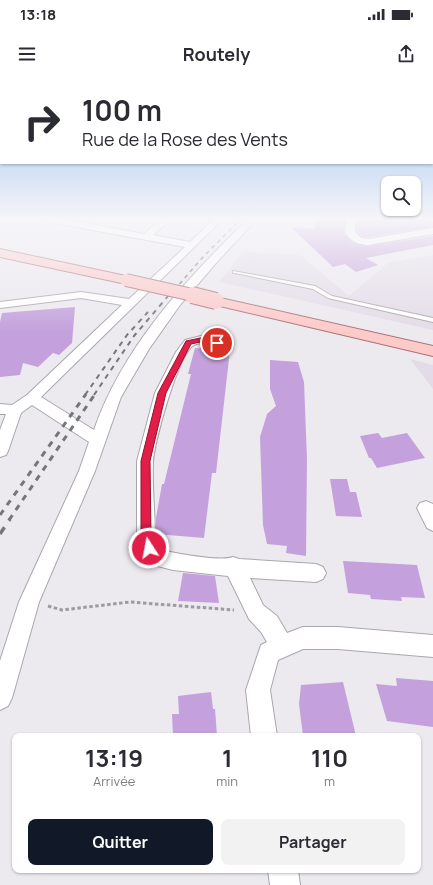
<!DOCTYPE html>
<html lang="fr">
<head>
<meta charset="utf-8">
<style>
	body { margin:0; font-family:Manrope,sans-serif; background:#f2f2f3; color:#2b2b33; height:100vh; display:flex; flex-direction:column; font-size:15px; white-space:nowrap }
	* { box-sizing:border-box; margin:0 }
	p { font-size:13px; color:#7c7c81 }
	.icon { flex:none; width:22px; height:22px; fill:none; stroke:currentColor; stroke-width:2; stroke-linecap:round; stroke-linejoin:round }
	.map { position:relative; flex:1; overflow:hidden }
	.details { position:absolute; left:12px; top:653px; width:409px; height:140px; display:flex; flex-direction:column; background:#fff; border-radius:8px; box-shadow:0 1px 3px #0004 }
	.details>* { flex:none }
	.top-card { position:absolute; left:0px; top:0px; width:433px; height:84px; box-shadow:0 1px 3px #0004; background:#fff; color:#2b2b33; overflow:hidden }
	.controls { position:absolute; left:381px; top:96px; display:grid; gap:8px }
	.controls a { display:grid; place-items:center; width:40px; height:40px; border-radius:8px; background:#fff; box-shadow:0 1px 3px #0004; font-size:20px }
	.pin { position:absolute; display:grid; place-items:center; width:34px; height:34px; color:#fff; margin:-17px; border:2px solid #fff; border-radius:50%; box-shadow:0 1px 4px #0007 }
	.me { position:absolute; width:44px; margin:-22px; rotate:349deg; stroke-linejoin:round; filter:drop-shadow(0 0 3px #0008) }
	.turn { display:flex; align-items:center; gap:14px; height:84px; padding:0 16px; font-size:18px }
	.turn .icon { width:52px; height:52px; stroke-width:2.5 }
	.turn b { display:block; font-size:28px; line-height:34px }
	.eta { display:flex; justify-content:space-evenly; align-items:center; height:68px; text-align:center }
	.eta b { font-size:24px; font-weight:700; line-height:28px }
	.primary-button { display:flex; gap:8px; margin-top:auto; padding:8px 16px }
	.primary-button a { flex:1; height:46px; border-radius:8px; background:#111827; color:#fff; font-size:16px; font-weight:700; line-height:46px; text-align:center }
	.primary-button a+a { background:#f2f2f3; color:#2b2b33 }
	.status { display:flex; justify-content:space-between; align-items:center; height:28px; padding:0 20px; background:#fff; direction:ltr }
	.status svg { height:11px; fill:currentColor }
	header { display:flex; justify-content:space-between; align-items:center; height:52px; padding:0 16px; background:#fff; font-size:18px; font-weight:700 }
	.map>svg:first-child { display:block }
	.built { fill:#e3dce8 }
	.building { fill:#c4a1dc }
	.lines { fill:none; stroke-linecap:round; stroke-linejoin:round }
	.service-casing { stroke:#aaa7ac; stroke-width:2 }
	.minor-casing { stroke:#aaa7ac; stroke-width:2 }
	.primary-casing { stroke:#aa7274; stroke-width:2 }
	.path { stroke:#9d9b9f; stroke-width:3; stroke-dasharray:3.5 2.5; stroke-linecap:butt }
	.service { fill:#fff; fill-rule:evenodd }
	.minor { fill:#fff; fill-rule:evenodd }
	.primary { fill:#fdcaca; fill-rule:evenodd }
	.rail-far3 { stroke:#787679; stroke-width:1.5; stroke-dasharray:4 4; stroke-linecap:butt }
	.rail-far2 { stroke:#787679; stroke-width:2; stroke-dasharray:5 5; stroke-linecap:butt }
	.rail-far1 { stroke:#787679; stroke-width:3; stroke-dasharray:6 6; stroke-linecap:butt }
	.rail { stroke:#787679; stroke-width:3.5; stroke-dasharray:8 8; stroke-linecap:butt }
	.primary-bridge-far1-casing { stroke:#aa7274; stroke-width:14; stroke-linecap:butt }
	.primary-bridge-casing { stroke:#aa7274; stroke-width:18; stroke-linecap:butt }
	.primary-bridge-far1 { stroke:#fdcaca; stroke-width:12 }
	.primary-bridge { stroke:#fdcaca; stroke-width:16 }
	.route { fill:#e11d48; stroke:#92132f }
</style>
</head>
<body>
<div class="status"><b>13:18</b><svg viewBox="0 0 49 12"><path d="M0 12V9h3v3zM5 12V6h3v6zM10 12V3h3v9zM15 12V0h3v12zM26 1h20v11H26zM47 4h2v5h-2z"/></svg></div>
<header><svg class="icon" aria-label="menu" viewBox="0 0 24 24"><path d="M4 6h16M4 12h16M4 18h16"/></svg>Routely<svg class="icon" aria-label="share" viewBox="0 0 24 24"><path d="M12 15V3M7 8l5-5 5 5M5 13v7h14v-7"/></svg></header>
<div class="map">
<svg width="433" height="805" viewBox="0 0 433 805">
	<rect width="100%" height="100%" fill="#ece9ef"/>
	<g class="built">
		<polygon points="243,172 300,175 349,216 388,183 433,175 433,250 219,202"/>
		<polygon points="410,279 433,285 433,309"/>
	</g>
	<g class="building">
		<polygon points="316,139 345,139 344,154 352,162 360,165 368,166 433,156 433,165 366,178 378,185 356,192 345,184 333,187 291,147 314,149"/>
		<polygon points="356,139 392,139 396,142 427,139 433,143 433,147 368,157 362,157 356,151"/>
		<polygon points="75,227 72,263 59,275 53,273 38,287 23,283 20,295 0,297 0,242 2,233"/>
		<polygon points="195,268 212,269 215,273 220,274 230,270 216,393 212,393 204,458 156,454 156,438 162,404 164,404 191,294 188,294"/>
		<polygon points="270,280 298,282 304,302 307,379 306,476 286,473 287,466 267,464 263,445 260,357 267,334 276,326 270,309"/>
		<polygon points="378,353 382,358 407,353 425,378 377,388 371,378 369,378 360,356"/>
		<polygon points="330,399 347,399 350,412 356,412 362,437 336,436"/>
		<polygon points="343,481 417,485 425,518 401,517 402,521 371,519 370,515 348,513"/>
		<polygon points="183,493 215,496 219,523 178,521"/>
		<polygon points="396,598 433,601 433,647 387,641 376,604 397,606"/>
		<polygon points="343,602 356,656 303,656 299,624 301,605"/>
		<polygon points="211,612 213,629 215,629 217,656 173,656 172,634 179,634 178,616"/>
	</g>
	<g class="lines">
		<g class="service-casing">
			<polygon id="service" points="233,191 315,206 332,216 433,238 433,242 328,218 313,209 235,193 233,193"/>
		</g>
		<g class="minor-casing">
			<g id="minor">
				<path d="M 45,139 L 65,139 L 144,154 L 161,139 L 171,139 L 153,155 L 190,162 L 214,139 L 223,139 L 41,317 L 94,350 C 122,268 186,199 248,139 L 257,139 L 217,182 L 180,225 L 149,269 L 121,317 L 95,391 L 39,522 L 12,618 L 8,626 L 0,630 L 0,581 L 19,522 L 79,391 L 89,362 L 32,325 L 21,333 L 8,371 L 6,375 L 0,377 L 0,350 L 6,334 L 0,334 L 0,324 L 12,325 L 27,315 L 122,225 L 81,218 L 0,228 L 0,222 L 81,212 L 129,219 L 185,167 L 49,142 Z"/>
				<path d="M 347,139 L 355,139 L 355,152 L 361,158 L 368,159 L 433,148 L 433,154 L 368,165 C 357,164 352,162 345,153 Z"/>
				<path d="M 205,255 L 221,260 L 226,269 L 220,273 L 215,272 L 212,265 C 206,263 200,262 194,265 C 178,274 154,363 153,382 C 152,408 155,434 155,459 L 160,470 C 175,473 220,482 233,477 L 239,479 L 316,484 L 323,487 L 326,493 L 323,499 L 316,502 L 250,498 L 263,525 L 277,536 L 287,553 L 303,547 L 338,547 L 433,555 L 433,577 L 338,569 L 303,569 L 278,580 L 270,610 L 277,656 L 251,656 L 246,610 L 261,565 L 267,562 L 261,552 L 249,539 L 228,496 L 173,490 L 146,483 L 137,459 L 137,381 L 155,313 L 176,272 L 185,260 Z"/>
				<polygon points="426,421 433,424 433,451 427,448 417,428 420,423"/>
				<polygon points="268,790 298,790 300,805 270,805"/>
			</g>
		</g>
		<g class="primary-casing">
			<g id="primary">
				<polygon points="0,169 126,196 131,197 133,200 131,203 126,204 0,177"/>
				<polygon points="216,217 433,266 433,276 211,224 209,221 211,218"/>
			</g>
		</g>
		<polyline class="path" points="48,526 62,530 130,522 234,530"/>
		<use href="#service" class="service"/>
		<use href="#minor" class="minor"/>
		<use href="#primary" class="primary"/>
		<polyline class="rail-far3" points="169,216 203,177 241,139"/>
		<g class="rail-far2">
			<polyline points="85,315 127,255 148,232"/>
			<polyline points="94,315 134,256 169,215"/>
		</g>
		<g class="rail-far1">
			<polyline points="0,435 86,314"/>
			<polyline points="9,440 95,314"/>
		</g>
		<polyline class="rail" points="0,454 10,439"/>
		<g class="primary-bridge-far1-casing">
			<polyline id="primary-bridge-far1" points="126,200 197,216"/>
		</g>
		<g class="primary-bridge-casing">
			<polyline id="primary-bridge" points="192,215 216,221"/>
		</g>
		<use href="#primary-bridge-far1" class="primary-bridge-far1"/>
		<use href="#primary-bridge" class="primary-bridge"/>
	</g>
	<linearGradient id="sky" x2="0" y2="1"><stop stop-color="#91bcee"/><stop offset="0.55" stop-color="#f6f5f8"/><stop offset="1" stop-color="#f6f5f8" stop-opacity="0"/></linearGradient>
	<rect width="433" height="252" fill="url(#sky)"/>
	<polygon class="route" points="205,257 220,263 217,265 205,261 191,264 166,313 150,381 151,459 155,468 149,472 146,471 141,459 141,381 158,313 186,261"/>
</svg>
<div class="controls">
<a><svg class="icon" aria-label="search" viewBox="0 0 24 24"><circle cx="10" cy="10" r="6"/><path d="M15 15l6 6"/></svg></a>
</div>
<div class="pin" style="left:217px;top:263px;background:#d93025"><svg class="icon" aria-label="arrive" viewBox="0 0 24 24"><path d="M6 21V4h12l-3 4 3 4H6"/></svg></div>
<svg class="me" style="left:149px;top:468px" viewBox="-20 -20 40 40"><circle r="17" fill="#e11d48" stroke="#fff" stroke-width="3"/><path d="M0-11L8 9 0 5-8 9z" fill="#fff"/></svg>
<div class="top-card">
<div class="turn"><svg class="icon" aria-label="right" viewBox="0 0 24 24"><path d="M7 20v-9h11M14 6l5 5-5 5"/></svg><div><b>100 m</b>Rue de la Rose des Vents</div></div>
</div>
<section class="details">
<div class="eta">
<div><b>13:19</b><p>Arrivée</p></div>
<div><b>1</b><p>min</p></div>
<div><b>110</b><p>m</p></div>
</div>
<div class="primary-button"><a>Quitter</a><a>Partager</a></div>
</section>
</div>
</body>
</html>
